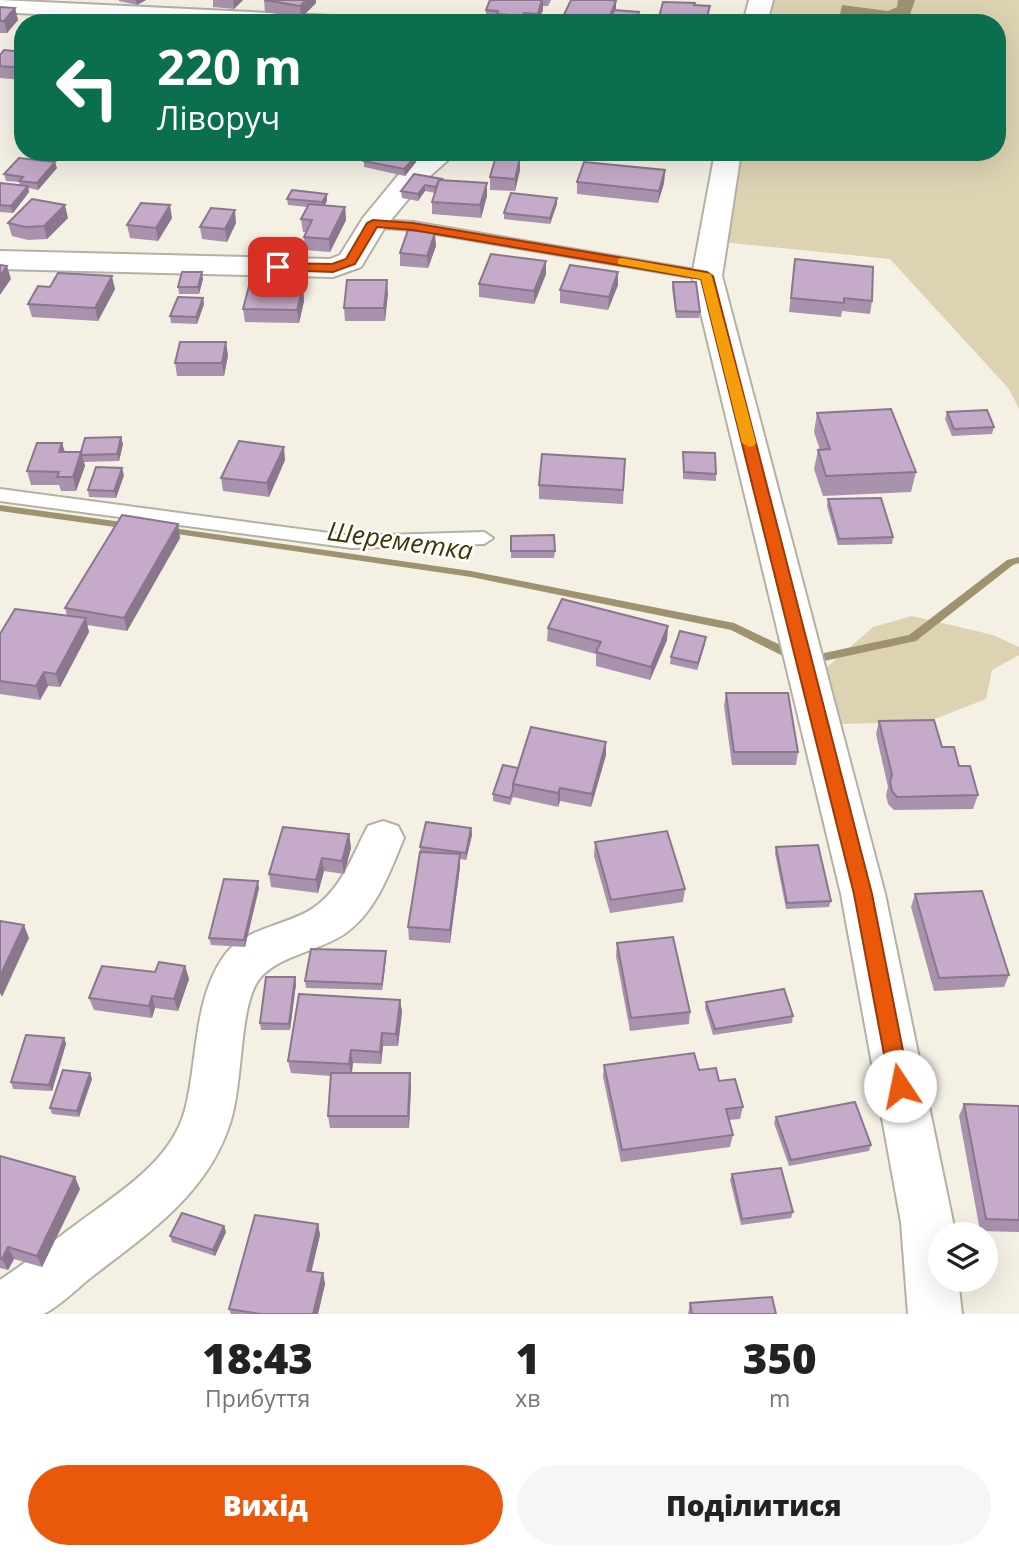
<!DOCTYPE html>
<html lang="uk">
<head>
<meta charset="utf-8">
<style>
	body { margin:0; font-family:"Open Sans",sans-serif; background:#f6f6f6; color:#222; height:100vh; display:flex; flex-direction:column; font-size:26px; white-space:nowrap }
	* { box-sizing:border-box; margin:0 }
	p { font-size:23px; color:#767676 }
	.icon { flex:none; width:38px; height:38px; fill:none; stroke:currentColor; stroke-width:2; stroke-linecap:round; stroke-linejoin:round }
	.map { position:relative; height:1314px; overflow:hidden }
	.panel { display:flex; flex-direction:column; background:#fff; flex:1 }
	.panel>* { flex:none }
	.hud { position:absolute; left:14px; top:14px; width:992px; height:147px; border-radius:28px; box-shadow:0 7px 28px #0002; background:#0b6e4f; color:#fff; overflow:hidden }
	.controls { position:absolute; left:928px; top:1222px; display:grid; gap:14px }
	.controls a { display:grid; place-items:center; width:70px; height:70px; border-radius:50%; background:#fff; box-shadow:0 7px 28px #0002; font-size:35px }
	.pin { position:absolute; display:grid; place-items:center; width:60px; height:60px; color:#fff; margin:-30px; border-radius:14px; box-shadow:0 4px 10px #0006 }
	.me { position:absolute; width:77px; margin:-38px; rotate:349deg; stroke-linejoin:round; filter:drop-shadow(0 0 5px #0008) }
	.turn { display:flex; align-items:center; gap:24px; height:147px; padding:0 28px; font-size:32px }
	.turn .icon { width:91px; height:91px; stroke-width:2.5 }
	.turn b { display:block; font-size:49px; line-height:60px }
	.eta { display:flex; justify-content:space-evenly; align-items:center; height:119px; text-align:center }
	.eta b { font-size:42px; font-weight:800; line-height:49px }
	.cta { display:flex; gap:14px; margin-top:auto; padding:14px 28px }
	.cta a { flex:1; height:80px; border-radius:42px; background:#ea580c; color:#fff; font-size:28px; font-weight:800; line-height:80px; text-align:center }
	.cta a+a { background:#f6f6f6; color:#222 }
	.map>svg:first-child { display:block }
	.green { fill:#ddd3b3 }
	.water { fill:#9e936e }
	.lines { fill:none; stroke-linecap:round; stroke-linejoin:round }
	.stream { fill:#9e936e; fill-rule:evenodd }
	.service-casing { stroke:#b4b0a4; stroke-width:4 }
	.minor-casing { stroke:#b4b0a4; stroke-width:4 }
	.service { fill:#fff; fill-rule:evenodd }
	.minor { fill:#fff; fill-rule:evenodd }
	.wall { fill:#a992ad }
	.shaded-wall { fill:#8a778d }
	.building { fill:#c5aac9; stroke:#8a778d; stroke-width:2 }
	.route { fill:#ea580c; stroke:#983908; stroke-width:2 }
	.slow { fill:#f59e0b }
	.labels { text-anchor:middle; stroke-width:5; stroke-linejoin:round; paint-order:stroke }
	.water-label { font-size:26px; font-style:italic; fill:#433604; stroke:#fff }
</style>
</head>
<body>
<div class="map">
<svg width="1019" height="1314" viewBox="0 0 1019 1314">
	<rect width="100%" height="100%" fill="#f4f0e4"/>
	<g class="green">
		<polygon points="761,0 1019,0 1019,409 1009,389 890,259 712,241 728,152 998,152 998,23 755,23"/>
		<polygon points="912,616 993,635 1019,647 1019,655 992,670 986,699 927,722 837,724 825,669 873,627"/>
	</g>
	<polygon class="water" points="898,0 915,0 907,23 838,23 842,5 888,11 897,7"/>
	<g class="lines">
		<g class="stream">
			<polygon points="0,505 129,523 134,526 129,529 0,511"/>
			<polygon points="166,527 471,571 734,623 789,649 790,652 785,656 781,655 731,630 471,577 163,532 161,530 163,528"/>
			<polygon points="1019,557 1019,563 1013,565 916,641 824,661 819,657 824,653 909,635 1007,560"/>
		</g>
		<g class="service-casing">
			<g id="service">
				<polygon points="373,220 413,222 707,272 714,276 707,280 413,230 368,227 366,224"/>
				<polygon points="0,489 352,536 484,532 493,538 484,544 352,548 0,501"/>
			</g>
		</g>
		<g class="minor-casing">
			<g id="minor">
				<polygon points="0,0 332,16 340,18 344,23 197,23 0,12"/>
				<polygon points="749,0 773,0 767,23 743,23"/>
				<polygon points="427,152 457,152 420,185 385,227 361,267 333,277 0,269 0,251 330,259 340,255 363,218 400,173"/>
				<polygon points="715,152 741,152 722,276 885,894 953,1222 954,1234 940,1234 940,1279 958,1279 962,1314 908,1314 901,1222 841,894 692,276"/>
				<path d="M 383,821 L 398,826 L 404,838 C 390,871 377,910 347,932 C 323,951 271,956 256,984 C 239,1016 243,1081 231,1120 C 209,1194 147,1234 89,1279 C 78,1288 55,1310 43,1314 C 31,1314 12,1314 0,1314 L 0,1280 C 27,1262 52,1242 78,1223 C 118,1193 171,1162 185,1110 C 198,1060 193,1000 224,956 C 244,928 285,926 312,909 C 342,889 352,856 368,826 Z"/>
			</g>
		</g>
		<use href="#service" class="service"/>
		<use href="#minor" class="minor"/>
	</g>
	<g class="wall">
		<polygon points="119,0 146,0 137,5 119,1"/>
		<polygon points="213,0 243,0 234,9 213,7"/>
		<polygon points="264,0 316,0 316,3 301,18 265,12"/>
		<polygon points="490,0 551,0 548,6 543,6 543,10 538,23 486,22 486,10"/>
		<polygon points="695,5 709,18 707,23 658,23 659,17"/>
		<polygon points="0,7 15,8 18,20 7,33 0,33"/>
		<polygon points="23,52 23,80 0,78 0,55"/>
		<polygon points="526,152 549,152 547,156 526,154"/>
		<polygon points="364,161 416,162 405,176 364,167"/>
		<polygon points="57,168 38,190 28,188 29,192 13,213 0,212 0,183 20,185 19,182 6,181 4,174"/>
		<polygon points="520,170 515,191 490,190 490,177"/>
		<polygon points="665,170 664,183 658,203 577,194 577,182"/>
		<polygon points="442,180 487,196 481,218 432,214 432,202 435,193 425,191 418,201 402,198 401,191"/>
		<polygon points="327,194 327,201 325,205 345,207 346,220 330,252 305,250 304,237 306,232 303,232 301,219 307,207 288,205 287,199"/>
		<polygon points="557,204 550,224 504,219 504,213"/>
		<polygon points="68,218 47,239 28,240 12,236 8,223"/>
		<polygon points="172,218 158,241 130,238 127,225"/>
		<polygon points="236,223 227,242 202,239 200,227"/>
		<polygon points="436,246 428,268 400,266 400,253"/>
		<polygon points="795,259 872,301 870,314 842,311 841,317 789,312"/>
		<polygon points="546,261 546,274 534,304 479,297 479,284"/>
		<polygon points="618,272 618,285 608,310 560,303 560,290"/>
		<polygon points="203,279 199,294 179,294 178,287"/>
		<polygon points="673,282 700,312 699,318 676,318 672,288"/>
		<polygon points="280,288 303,288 304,301 299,323 245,322 243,309"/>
		<polygon points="115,289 98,321 32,317 28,304"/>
		<polygon points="388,293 385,321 345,321 344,308"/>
		<polygon points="204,304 197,324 171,323 170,316"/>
		<polygon points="228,355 224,376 177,376 175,363"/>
		<polygon points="947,412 994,427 992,434 952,436 945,419"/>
		<polygon points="817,413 916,472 911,492 823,496 814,469 818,450 820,450 814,432"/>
		<polygon points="62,443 65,452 81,452 123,444 119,461 84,462 85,466 76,491 61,491 59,485 31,485 27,471"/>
		<polygon points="683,452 716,474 716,481 683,479"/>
		<polygon points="625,459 623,504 539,499 539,485"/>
		<polygon points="285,460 269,497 223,491 221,478"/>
		<polygon points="124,475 116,498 89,497 88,490"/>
		<polygon points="828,499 893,537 892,544 838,545 827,506"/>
		<polygon points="178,524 180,538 127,631 87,625 89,632 60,687 48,686 40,700 0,694 0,634 67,616 65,608"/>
		<polygon points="511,536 555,551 554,558 511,558"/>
		<polygon points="668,626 667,640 650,680 596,666 596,654 547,641 548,628"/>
		<polygon points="705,644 697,670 670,664 671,657"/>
		<polygon points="726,693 798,752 796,765 732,765 724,706"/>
		<polygon points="879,721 942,747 959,766 978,795 973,809 894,810 888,804 886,795 888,787 876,734"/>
		<polygon points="606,755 591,807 560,801 558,807 513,797 510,805 493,801 493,794 518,768"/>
		<polygon points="471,828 472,835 466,860 460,859 460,867 450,943 409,940 408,927 420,852 420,847"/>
		<polygon points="349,834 351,848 344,874 324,871 318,893 271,887 269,874"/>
		<polygon points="595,842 685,889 683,902 610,913 594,856"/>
		<polygon points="776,847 831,901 829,907 786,909 775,853"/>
		<polygon points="259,888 245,947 211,945 209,938"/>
		<polygon points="915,894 1009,975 1004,987 934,991 911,907"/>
		<polygon points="617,943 690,1012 689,1024 630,1031 616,956"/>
		<polygon points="386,951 386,958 382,990 306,988 305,981"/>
		<polygon points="185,966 189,979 178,1011 155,1008 152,1018 94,1010 89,998 155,972"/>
		<polygon points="295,977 296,984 290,1030 261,1030 260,1023"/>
		<polygon points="400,1000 402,1012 398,1046 383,1046 381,1064 353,1063 352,1073 411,1085 409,1128 330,1128 328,1116 331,1076 291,1073 288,1061"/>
		<polygon points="706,1002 793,1016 792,1023 713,1035 705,1008"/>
		<polygon points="64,1038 66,1044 52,1091 13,1089 11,1082"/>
		<polygon points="604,1065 719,1081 743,1107 740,1119 729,1120 733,1135 730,1147 621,1162 603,1077"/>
		<polygon points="92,1079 79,1117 52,1114 50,1108"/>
		<polygon points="964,1104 1019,1106 1019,1232 980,1231 959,1116"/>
		<polygon points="776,1117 871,1145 869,1151 789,1166 774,1123"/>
		<polygon points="0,1156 80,1189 42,1267 14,1259 8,1270 0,1268"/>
		<polygon points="732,1174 793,1212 791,1218 741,1225 730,1180"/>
		<polygon points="318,1224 320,1235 311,1272 323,1273 325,1284 318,1314 231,1314 229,1309"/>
		<polygon points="224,1226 226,1232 215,1256 172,1242 170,1236"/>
		<polygon points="690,1303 776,1314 688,1314"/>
	</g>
	<g class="shaded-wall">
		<polygon points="136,0 146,0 137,5"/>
		<polygon points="233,0 243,0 234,9"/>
		<polygon points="306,0 316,0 316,3 301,18 300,6"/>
		<polygon points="543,0 543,10 537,23 538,14"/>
		<polygon points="616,1 616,12 611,23 607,23"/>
		<polygon points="15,8 18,20 7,33 4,21"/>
		<polygon points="416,156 416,162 405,176 404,169"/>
		<polygon points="520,158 520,170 515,191 515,179"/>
		<polygon points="55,162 57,168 38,190 37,183"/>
		<polygon points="665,170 664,183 658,203 659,191"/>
		<polygon points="487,183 487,196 481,218 480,205"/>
		<polygon points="425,185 425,191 418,201 418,194"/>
		<polygon points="28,186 29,192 13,213 11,206"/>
		<polygon points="327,194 327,201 322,209 322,202"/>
		<polygon points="557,198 557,204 550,224 550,218"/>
		<polygon points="65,205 68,218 47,239 44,226"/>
		<polygon points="170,205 172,218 158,241 156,228"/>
		<polygon points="345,207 346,220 330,252 329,239"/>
		<polygon points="235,210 236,223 227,242 225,229"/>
		<polygon points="435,233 436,246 428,268 427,256"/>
		<polygon points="546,261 546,274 534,304 534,291"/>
		<polygon points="7,266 11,279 0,295 0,276"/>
		<polygon points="202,272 203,279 199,294 198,287"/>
		<polygon points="618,272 618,285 608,310 609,297"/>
		<polygon points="112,276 115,289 98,321 95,308"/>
		<polygon points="387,280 388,293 385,321 384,308"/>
		<polygon points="303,288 304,301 299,323 297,310"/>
		<polygon points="203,298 204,304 197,324 196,317"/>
		<polygon points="226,342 228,355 224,376 222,363"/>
		<polygon points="121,437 123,444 119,461 117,454"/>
		<polygon points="62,443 66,457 59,452"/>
		<polygon points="284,447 285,460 269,497 267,483"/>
		<polygon points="81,452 85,466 76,491 73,477"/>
		<polygon points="122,468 124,475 116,498 114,491"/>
		<polygon points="178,524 180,538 127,631 124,618"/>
		<polygon points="86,618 89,632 60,687 56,674"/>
		<polygon points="668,626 667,640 650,680 651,667"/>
		<polygon points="706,637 705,644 697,670 698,663"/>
		<polygon points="44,672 48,686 40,700 36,686"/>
		<polygon points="606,742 606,755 591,807 592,794"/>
		<polygon points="560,788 560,801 558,807 558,793"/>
		<polygon points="471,828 472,835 466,860 466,853"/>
		<polygon points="349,834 351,848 344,874 342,861"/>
		<polygon points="460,854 460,867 450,943 450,930"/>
		<polygon points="322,858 324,871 318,893 316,880"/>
		<polygon points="258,881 259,888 245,947 244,940"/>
		<polygon points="24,925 29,938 2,997 0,993 0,976"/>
		<polygon points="386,951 386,958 382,990 382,984"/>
		<polygon points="185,966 189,979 178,1011 174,999"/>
		<polygon points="295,977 296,984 290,1030 289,1024"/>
		<polygon points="152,996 155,1008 152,1018 149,1006"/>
		<polygon points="400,1000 402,1012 398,1046 396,1034"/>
		<polygon points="382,1033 383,1046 381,1064 380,1052"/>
		<polygon points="64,1038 66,1044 52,1091 49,1085"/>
		<polygon points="351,1050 353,1063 351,1076 349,1064"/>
		<polygon points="90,1073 92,1079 79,1117 77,1111"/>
		<polygon points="410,1073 411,1085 409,1128 408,1116"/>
		<polygon points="75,1177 80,1189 42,1267 37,1256"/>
		<polygon points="318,1224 320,1235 309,1282 307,1271"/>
		<polygon points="224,1226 226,1232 215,1256 213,1250"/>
		<polygon points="8,1247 14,1259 8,1270 2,1259"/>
		<polygon points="323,1273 325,1284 318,1314 313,1314"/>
	</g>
	<g class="building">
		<polygon points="264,0 306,0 300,6"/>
		<polygon points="490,0 542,0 538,14 524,13 523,16 497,14 498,11 486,10"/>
		<polygon points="571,0 609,0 616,1 607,23 560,23"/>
		<polygon points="663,2 695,3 694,5 710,6 706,20 702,19 701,23 659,17"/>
		<polygon points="0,7 15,8 4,21 0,21"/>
		<polygon points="614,10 639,12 635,23 609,23"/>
		<polygon points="209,20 226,23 206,23"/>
		<polygon points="4,50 23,52 23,68 0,66 0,55"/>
		<polygon points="371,152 399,152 416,156 404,169 364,161"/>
		<polygon points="496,156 520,158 515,179 490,177"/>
		<polygon points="19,158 55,162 37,183 19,181 23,177 4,174"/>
		<polygon points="584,162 665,170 659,191 577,182"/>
		<polygon points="414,174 442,179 441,180 439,180 436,187 425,185 418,194 401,191"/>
		<polygon points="439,180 487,183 480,205 432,202"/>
		<polygon points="0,183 28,186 11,206 0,205"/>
		<polygon points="292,190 327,194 322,202 287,199"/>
		<polygon points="511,193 557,198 550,218 504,213"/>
		<polygon points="32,199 65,205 44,226 25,227 8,223"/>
		<polygon points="141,203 170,205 156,228 127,225"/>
		<polygon points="309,204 345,207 329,239 304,237 312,220 301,219"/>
		<polygon points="211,208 235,210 225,229 200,227"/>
		<polygon points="408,230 435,233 427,256 400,253"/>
		<polygon points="491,254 546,261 534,291 479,284"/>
		<polygon points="795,259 873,267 872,301 844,298 844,303 791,298"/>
		<polygon points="0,265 7,266 0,276"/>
		<polygon points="570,265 618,272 609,297 560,290"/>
		<polygon points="182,272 202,272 198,287 178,287"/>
		<polygon points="58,273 112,276 95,308 28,304 38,286 50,287"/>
		<polygon points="347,280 387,280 384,308 344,308"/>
		<polygon points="250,282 280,283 279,287 303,288 297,310 243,309"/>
		<polygon points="673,282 696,282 700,312 676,311"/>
		<polygon points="178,297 203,298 196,317 170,316"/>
		<polygon points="180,342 226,342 222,363 175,363"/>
		<polygon points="891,409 916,472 826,476 818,450 830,449 817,413"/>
		<polygon points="987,410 994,427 954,429 947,412"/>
		<polygon points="121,437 117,454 82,455 81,452 80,455 85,438"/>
		<polygon points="239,441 284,447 267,483 221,478"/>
		<polygon points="37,443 62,443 59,452 81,452 73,477 57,477 59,472 27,471"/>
		<polygon points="683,452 715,453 716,474 684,472"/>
		<polygon points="542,454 625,459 623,490 539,485"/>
		<polygon points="96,467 122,468 114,491 88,490"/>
		<polygon points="881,498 893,537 839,539 828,499"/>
		<polygon points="122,515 178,524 124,618 65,608"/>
		<polygon points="554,535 555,551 511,551 511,536"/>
		<polygon points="562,599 668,626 651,667 596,652 601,642 548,628"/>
		<polygon points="15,609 86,618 56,674 44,672 36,686 0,681 0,634"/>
		<polygon points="680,631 706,637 698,663 671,657"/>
		<polygon points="726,693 788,693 798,752 734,752"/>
		<polygon points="934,720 942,747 954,747 959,766 970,766 978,795 897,797 892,791 890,781 892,775 879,721"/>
		<polygon points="531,727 606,742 592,794 560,788 558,793 513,784"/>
		<polygon points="503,765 518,768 513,784 513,790 510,798 493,794"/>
		<polygon points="426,822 471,828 466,853 420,847"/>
		<polygon points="283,827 349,834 342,861 322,858 316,880 269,874"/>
		<polygon points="667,831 685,889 611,900 595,842"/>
		<polygon points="818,845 831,901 787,903 776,847"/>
		<polygon points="420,852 460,854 450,930 408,927"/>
		<polygon points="224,879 258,881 244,940 209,938"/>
		<polygon points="982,891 1009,975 939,978 915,894"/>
		<polygon points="0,921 24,925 0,976"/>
		<polygon points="673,937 690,1012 631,1018 617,943"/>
		<polygon points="311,949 386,951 382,984 305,981"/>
		<polygon points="159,962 185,966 174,999 152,996 149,1006 89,998 102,966 155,972"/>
		<polygon points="266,977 295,977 289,1024 260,1023"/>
		<polygon points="784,989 793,1016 715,1029 706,1002"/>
		<polygon points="299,994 400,1000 396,1034 382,1033 380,1052 351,1050 349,1064 288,1061"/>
		<polygon points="26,1035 64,1038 49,1085 11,1082"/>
		<polygon points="694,1053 699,1070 716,1068 719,1081 735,1079 743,1107 726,1109 733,1135 622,1150 604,1065"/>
		<polygon points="63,1070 90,1073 77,1111 50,1108"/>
		<polygon points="331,1073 410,1073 408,1116 328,1116"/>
		<polygon points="855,1102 871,1145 791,1160 776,1117"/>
		<polygon points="964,1104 1019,1106 1019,1220 986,1219"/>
		<polygon points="0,1156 75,1177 37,1256 8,1247 2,1259 0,1258"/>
		<polygon points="781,1168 793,1212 742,1219 732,1174"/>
		<polygon points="182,1213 224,1226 213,1250 170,1236"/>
		<polygon points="255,1215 318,1224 307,1271 323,1273 313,1314 260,1314 229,1309"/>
		<polygon points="772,1297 776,1314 692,1314 690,1303"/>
	</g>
	<polygon class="route" points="373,220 413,223 707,272 713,276 872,894 910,1086 907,1092 900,1095 893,1092 890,1086 854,894 701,279 413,230 377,227 355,264 333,272 278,270 272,267 278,263 332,264 346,259 367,223"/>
	<polygon class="slow" points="622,258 711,274 756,443 754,446 749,447 742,443 701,279 618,264 618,259"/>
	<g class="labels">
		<g class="water-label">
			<text transform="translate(400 541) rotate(8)" y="9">Шереметка</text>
		</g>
	</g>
</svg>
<div class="controls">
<a><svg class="icon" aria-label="layers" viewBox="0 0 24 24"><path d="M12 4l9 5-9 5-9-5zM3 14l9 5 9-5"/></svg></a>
</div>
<div class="pin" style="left:278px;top:267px;background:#d93025"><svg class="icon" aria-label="arrive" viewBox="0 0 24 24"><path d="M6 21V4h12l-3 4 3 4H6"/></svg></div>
<svg class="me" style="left:900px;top:1086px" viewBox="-20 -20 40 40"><circle r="19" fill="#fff"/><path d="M0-13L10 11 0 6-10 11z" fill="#ea580c"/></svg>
<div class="hud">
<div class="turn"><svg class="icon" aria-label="left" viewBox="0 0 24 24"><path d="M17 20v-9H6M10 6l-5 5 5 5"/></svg><div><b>220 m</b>Ліворуч</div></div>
</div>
</div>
<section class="panel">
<div class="eta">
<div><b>18:43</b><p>Прибуття</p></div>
<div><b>1</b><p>хв</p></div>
<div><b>350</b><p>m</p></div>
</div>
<div class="cta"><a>Вихід</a><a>Поділитися</a></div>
</section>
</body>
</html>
